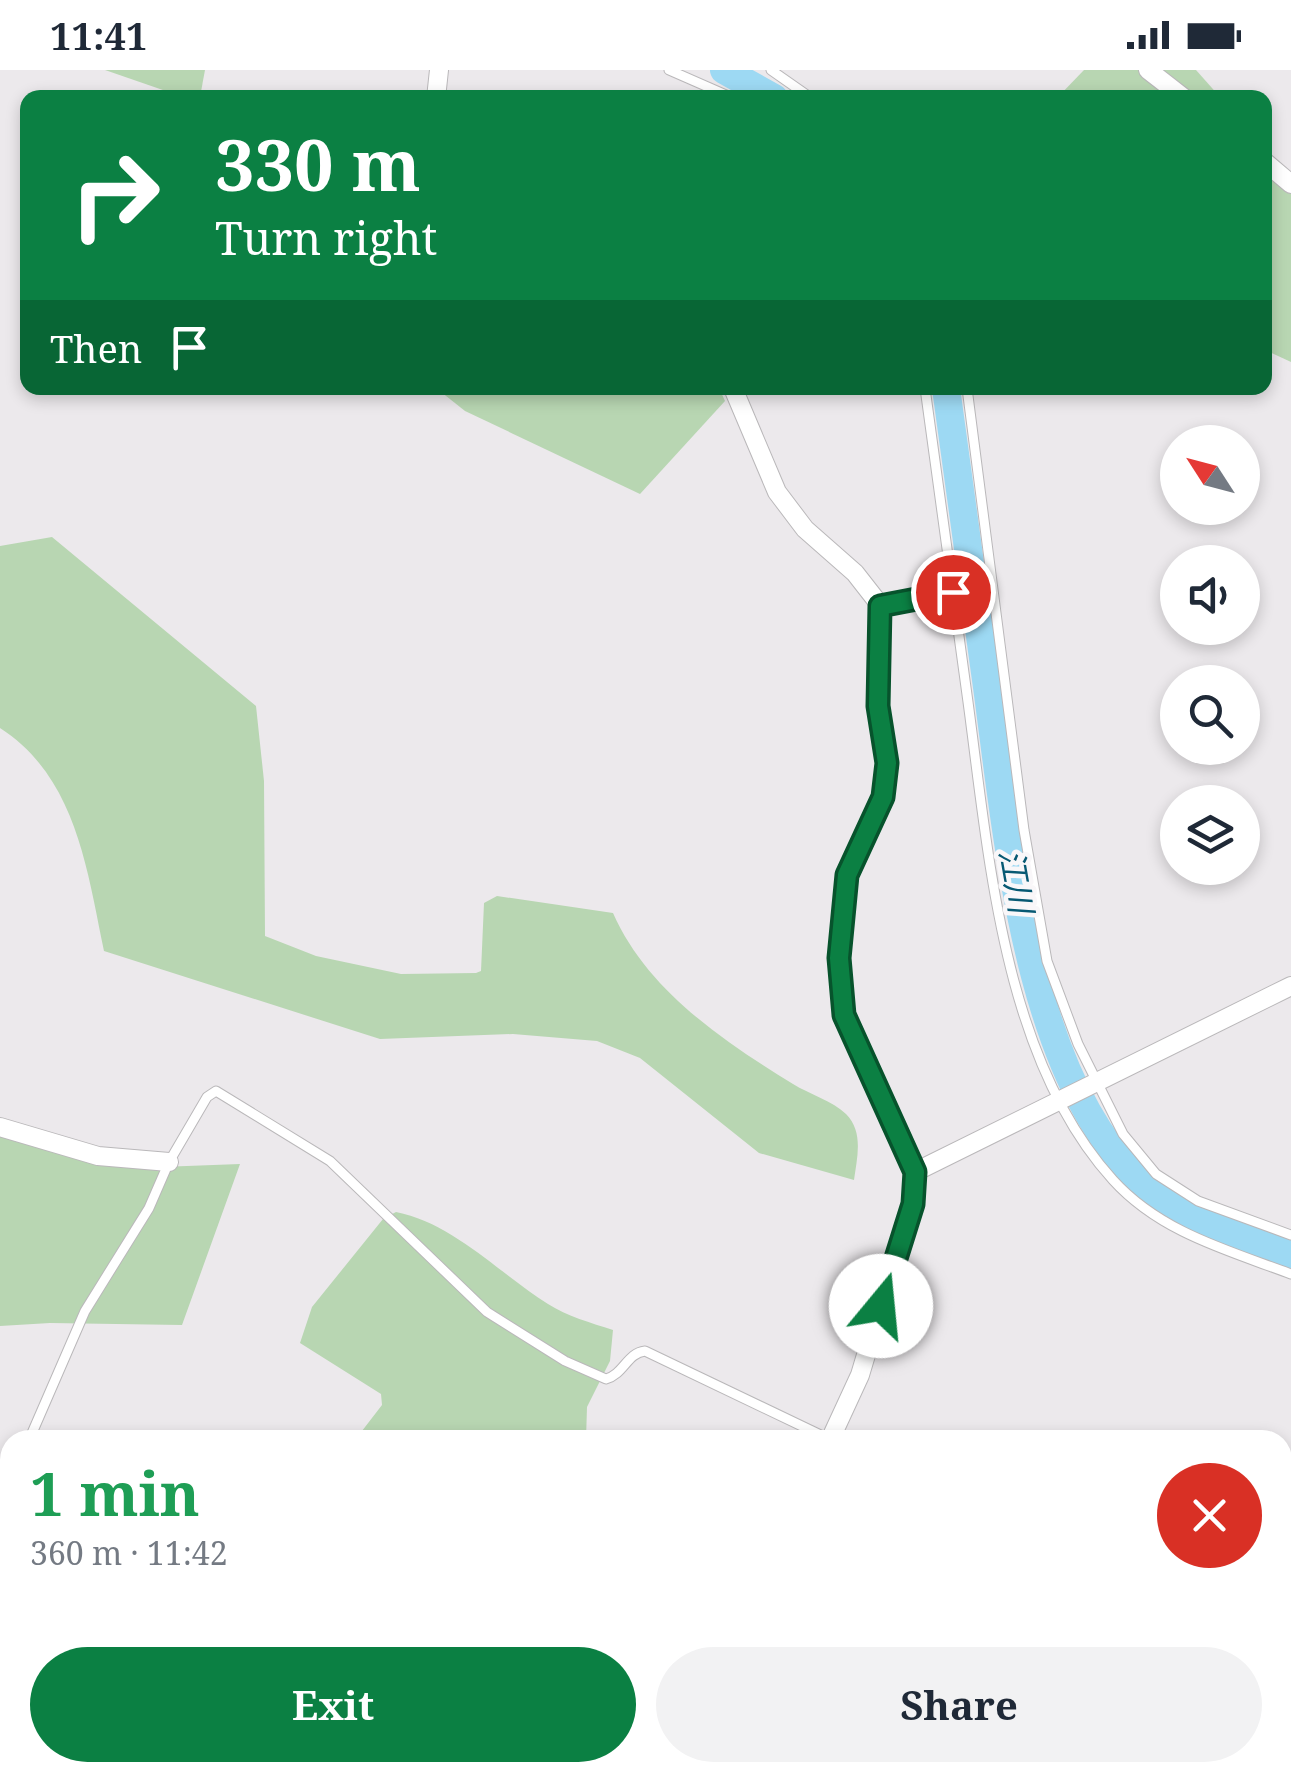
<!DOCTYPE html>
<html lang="en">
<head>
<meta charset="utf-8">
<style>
	body { margin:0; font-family:"Noto Serif","Noto Sans JP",serif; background:#f2f2f3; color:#1f2937; height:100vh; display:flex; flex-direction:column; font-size:38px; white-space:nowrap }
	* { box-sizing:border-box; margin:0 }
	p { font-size:32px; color:#747a83 }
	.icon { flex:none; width:55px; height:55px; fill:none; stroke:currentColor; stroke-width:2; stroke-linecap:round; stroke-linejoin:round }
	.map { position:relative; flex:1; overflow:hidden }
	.panel { position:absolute; left:0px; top:1360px; width:1292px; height:352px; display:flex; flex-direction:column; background:#fff; border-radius:30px 30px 0 0; box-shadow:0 5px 15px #0003 }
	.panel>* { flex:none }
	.top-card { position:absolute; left:20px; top:20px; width:1252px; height:305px; border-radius:20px; box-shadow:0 5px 15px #0003; background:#0b8043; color:#fff; overflow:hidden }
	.needle { width:65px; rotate:306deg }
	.controls { position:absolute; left:1160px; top:355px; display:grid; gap:20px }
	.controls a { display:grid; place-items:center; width:100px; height:100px; border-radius:50%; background:#fff; box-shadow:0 5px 15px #0003; font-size:50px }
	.pin { position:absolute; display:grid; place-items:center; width:85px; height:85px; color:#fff; margin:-42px; border:5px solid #fff; border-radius:50%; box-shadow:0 2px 10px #0007 }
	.me { position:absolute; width:110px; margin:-55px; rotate:17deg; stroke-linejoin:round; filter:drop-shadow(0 0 8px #0008) }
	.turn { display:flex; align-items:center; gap:35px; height:210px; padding:0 30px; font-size:45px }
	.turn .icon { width:130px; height:130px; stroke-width:2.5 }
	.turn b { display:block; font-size:70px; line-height:85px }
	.then { display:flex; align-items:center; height:95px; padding:0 30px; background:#0003; gap:20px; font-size:38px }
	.round { display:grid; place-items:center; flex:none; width:105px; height:105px; border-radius:52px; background:#f2f2f3 }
	.headline { display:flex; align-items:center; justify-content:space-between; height:170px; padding:0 30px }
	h1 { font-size:60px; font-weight:700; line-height:75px; color:#1e9e55 }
	.action { display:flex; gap:20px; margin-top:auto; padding:20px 30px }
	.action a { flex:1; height:115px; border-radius:60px; background:#0b8043; color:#fff; font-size:40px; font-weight:700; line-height:115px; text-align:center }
	.action a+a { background:#f2f2f3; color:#1f2937 }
	.status { display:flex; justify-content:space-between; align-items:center; height:70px; padding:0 50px; background:#fff; direction:ltr }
	.status svg { height:28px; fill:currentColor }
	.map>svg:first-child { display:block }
	.green { fill:#b8d6b2 }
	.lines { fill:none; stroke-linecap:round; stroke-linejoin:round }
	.river { stroke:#9dd9f3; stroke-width:28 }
	.lane-casing { stroke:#bab8ba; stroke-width:11 }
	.street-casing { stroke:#bab8ba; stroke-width:20 }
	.lane { stroke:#fff; stroke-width:9 }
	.street { stroke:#fff; stroke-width:18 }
	.route-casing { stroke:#07532c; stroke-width:25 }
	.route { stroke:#0b8043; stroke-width:18 }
	.labels { text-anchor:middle; stroke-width:9; stroke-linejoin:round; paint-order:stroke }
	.water-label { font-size:32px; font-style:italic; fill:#075973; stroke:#f9f7f9 }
</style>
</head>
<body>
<div class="status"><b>11:41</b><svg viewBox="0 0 49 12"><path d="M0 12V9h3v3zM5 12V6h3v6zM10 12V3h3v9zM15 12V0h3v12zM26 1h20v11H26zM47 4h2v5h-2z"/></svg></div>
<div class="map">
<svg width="1291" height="1712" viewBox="0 0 1291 1712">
	<rect width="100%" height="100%" fill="#ece9ec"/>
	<g class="green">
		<polygon points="105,0 205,0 200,27 186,28"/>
		<polygon points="1084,0 1196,0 1220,27 1057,28"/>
		<polygon points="1265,79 1291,108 1291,292 1265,280"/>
		<polygon points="436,318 719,318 725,331 640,424 465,341"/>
		<path d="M 52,467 L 256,636 L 264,711 L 265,866 L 316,886 L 401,904 L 476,903 L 481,901 L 484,833 L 497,826 L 613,843 C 647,920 723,971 793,1014 C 809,1024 833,1031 846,1044 C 864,1062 857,1088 854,1110 L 759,1083 L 640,988 L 597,971 L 513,964 L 380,969 L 104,881 C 87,799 76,707 0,658 L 0,476 Z"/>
		<polygon points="0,1064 160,1097 240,1094 182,1255 50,1253 0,1256"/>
		<path d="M 396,1142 C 453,1153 500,1204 548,1234 C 567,1246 591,1253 613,1260 L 610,1291 L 587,1337 L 586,1370 L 355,1370 L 382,1335 L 381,1324 L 300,1273 L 312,1237 L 383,1149 Z"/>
	</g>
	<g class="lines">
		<g class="river">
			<polyline points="724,0 774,28"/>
			<path d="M 946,318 C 959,417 973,517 987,617 C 1007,764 1026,1000 1137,1108 C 1180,1150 1236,1164 1291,1184"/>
		</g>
		<g class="lane-casing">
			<g id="lane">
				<polyline points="669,0 733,28"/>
				<polyline points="771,0 811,28"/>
				<path d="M 925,318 C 940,422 954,527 968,632 C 989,787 1003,989 1113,1110 C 1160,1162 1227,1180 1291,1204"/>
				<polyline points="967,318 1024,760 1047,891 1078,974 1123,1064 1156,1104 1198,1131 1291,1165"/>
				<polyline points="880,535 953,522"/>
				<path d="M 29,1370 L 85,1241 L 149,1138 L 169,1092 L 207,1027 L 216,1021 L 330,1091 L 487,1242 L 565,1291 L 606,1309 C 624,1304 627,1283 645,1281 L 829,1369"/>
				<polyline points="0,1432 10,1411"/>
				<polyline points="1282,1488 1291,1494"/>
				<polyline points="1282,1650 1291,1659"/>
				<polyline points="967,1702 1009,1712"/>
				<polyline points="891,1712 899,1702"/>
			</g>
		</g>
		<g class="street-casing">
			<g id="street">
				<polyline points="1148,0 1184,28"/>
				<polyline points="436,28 439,0"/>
				<polyline points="1265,92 1291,114"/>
				<polyline points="733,318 777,422 805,459 855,503 880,535 878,636 887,693 883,727 847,805 839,888 845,945 915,1102 916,1118 860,1305 830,1370"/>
				<polyline points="0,1057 98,1086 169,1092"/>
				<polyline points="915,1102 1291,916"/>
				<polyline points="606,1712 617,1702"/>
			</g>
		</g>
		<use href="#lane" class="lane"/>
		<use href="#street" class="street"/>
	</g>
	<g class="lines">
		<g class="route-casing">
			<polyline id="route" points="881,1236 913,1134 915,1102 844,945 839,888 847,805 883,727 887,693 878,636 880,536 953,522"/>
		</g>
		<use href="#route" class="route"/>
	</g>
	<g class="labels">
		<g class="water-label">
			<text transform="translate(1016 811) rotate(80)" y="11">江川</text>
		</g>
	</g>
</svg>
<div class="controls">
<a><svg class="needle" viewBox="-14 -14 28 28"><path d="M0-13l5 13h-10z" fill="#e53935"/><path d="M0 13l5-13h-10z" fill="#747a83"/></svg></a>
<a><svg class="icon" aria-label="sound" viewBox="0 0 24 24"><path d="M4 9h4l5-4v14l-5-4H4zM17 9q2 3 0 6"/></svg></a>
<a><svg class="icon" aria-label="search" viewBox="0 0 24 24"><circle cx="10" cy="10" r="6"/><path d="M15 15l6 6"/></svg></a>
<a><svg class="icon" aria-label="layers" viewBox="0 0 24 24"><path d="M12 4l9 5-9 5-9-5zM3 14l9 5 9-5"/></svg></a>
</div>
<div class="pin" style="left:953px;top:522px;background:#d93025"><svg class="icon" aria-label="arrive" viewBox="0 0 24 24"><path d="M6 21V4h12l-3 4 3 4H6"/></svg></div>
<svg class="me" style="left:881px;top:1236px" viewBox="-20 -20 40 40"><circle r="19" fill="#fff"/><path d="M0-13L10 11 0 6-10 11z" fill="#0b8043"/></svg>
<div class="top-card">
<div class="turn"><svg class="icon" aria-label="right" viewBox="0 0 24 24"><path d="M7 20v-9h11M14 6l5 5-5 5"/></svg><div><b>330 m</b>Turn right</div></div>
<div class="then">Then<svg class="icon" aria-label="arrive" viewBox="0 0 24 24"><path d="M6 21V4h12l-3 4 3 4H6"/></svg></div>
</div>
<section class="panel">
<div class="headline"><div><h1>1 min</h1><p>360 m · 11:42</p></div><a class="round" style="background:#d93025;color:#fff"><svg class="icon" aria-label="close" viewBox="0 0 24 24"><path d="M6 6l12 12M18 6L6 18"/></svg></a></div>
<div class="action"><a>Exit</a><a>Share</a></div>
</section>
</div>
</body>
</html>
